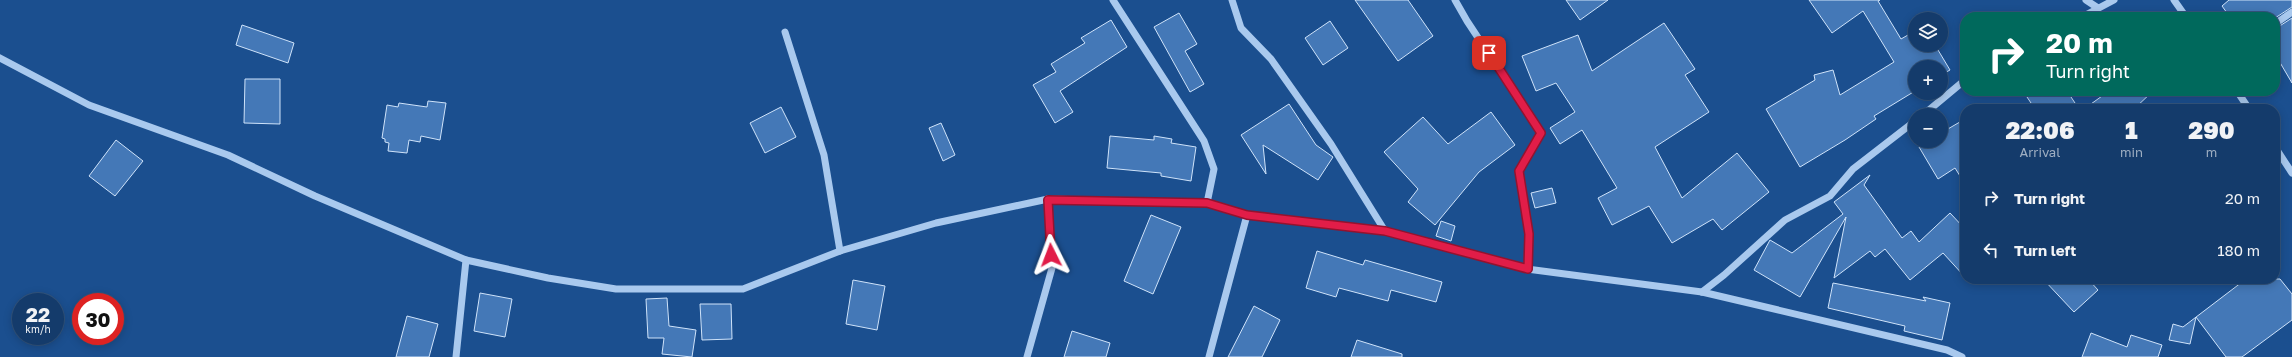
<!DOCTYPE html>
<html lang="en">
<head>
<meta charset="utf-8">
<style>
	body { margin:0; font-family:"Golos Text",sans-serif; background:#214673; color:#f1f3f6; height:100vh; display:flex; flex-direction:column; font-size:15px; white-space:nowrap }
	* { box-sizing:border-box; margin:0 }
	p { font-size:13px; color:#9dadc1 }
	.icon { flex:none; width:22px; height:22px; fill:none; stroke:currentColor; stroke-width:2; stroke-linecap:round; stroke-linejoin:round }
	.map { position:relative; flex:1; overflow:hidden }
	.drawer { position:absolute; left:1960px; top:104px; width:320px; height:180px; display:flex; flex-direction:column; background:#143b6b; border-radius:16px; box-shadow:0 2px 10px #0003,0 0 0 1px #33557e }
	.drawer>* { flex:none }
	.guide { position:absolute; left:1960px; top:12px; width:320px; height:84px; border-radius:16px; box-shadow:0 2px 10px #0003,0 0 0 1px #33557e; background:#00695c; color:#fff; overflow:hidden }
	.tools { position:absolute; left:1908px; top:12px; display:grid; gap:8px }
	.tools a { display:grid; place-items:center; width:40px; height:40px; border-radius:50%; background:#143b6b; box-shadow:0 2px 10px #0003,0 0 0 1px #33557e; font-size:20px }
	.speed { position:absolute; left:12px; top:293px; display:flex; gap:8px; font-size:20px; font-weight:700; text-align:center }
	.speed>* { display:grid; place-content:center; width:52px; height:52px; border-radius:50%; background:#143b6b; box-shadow:0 2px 10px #0003,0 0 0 1px #33557e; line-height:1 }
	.speed small { font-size:10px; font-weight:400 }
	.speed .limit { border:6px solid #d22; background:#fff; color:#111 }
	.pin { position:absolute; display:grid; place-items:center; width:34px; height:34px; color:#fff; margin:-17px; border-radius:8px; box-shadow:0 2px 6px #0006 }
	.me { position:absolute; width:44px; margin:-22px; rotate:357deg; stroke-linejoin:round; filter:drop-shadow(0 0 3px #0008) }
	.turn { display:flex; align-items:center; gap:14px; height:84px; padding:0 20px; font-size:18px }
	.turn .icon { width:52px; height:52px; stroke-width:2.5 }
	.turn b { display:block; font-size:28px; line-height:34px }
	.eta { display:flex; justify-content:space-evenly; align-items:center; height:68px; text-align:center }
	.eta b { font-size:24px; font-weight:800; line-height:28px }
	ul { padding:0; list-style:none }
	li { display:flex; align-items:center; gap:12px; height:52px; padding:0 20px }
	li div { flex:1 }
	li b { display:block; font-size:15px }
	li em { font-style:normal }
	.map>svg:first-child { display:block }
	.building { fill:#4478b7; stroke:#cfe3fa }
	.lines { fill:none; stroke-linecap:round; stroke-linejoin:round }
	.minor { stroke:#a9c9ee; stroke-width:7 }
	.route-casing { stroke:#92132f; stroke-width:10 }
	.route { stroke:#e11d48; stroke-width:7 }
</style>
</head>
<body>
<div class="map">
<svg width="2292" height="357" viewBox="0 0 2292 357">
	<rect width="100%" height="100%" fill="#1b4f8f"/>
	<g class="building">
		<polygon points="1355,0 1408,0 1433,36 1398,61"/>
		<polygon points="1566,0 1608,0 1580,20"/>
		<polygon points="1809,0 1880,0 1878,1 1901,39 1915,31 1915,45 1935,45 1950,70 1941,75 1941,67 1915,67 1915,91 1874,116 1876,119 1845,140 1800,167 1766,109 1815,80 1814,75 1833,70 1840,95 1894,62 1863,11 1832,33"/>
		<polygon points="2229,0 2292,0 2292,7 2275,18 2230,17 2222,6"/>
		<polygon points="1179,13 1197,44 1185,51 1204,84 1190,92 1154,27"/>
		<polygon points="2292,18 2292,83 2275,54 2275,29"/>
		<polygon points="1111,20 1127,47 1060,91 1073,112 1055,123 1033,85 1056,72 1051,64 1085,43 1081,38"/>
		<polygon points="1330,21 1348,48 1323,65 1305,38"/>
		<polygon points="1664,23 1695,69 1685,75 1709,112 1655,147 1682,198 1737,153 1769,192 1722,230 1713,219 1672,243 1649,206 1612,225 1598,198 1617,188 1582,130 1560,144 1550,128 1575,112 1556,83 1536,91 1522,56 1578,35 1592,71"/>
		<polygon points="242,25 294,43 288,63 236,45"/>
		<polygon points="245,79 280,79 280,124 244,123"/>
		<polygon points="2023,91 2067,91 2079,109 2035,109"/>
		<polygon points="2109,91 2153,91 2134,109 2084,109"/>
		<polygon points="428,101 446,103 440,140 421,136 420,142 409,140 407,153 388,151 389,143 385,142 385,139 382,138 387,105 398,107 399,103 427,107"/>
		<polygon points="1289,104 1316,145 1333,157 1318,180 1263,145 1266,174 1241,135"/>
		<polygon points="781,107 796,137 765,153 750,123"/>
		<polygon points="1491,112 1515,145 1479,172 1435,225 1408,202 1418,189 1384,152 1423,117 1448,144"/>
		<polygon points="1965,119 1965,184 1955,168 1938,179 1919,147 1928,141 1941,141 1941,133"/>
		<polygon points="941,123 955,155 943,161 929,128"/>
		<polygon points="1110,136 1154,140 1154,136 1172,139 1171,143 1196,147 1191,181 1161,176 1161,173 1107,168"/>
		<polygon points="116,140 143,161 115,196 89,176"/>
		<polygon points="1870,175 1864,185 1902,238 1911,231 1919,242 1950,213 1965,229 1965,277 1943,253 1910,280 1885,249 1875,257 1870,251 1834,278 1846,217 1800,297 1754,270 1770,240 1792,253 1843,214 1834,202"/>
		<polygon points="1552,188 1556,203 1535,208 1531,193"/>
		<polygon points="1151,215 1181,227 1153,294 1124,281"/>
		<polygon points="1441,221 1455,226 1451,241 1436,236"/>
		<polygon points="1317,251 1363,265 1365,260 1442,282 1436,302 1391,290 1388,301 1339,288 1336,297 1306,288"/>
		<polygon points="2043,279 2088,279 2098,290 2074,312"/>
		<polygon points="2246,279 2280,279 2292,294 2292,320 2242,357 2226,357 2196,317 2190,344 2169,340 2173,324 2183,327"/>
		<polygon points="853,280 885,286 877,330 846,324"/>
		<polygon points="1833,283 1926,301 1923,297 1950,303 1942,340 1904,331 1905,326 1828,308"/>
		<polygon points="480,293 512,299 505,337 474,331"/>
		<polygon points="667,298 669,326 696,330 692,357 662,354 664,338 648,338 646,299"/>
		<polygon points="700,304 731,304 732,339 702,340"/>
		<polygon points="1254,306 1280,320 1262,357 1228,357"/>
		<polygon points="407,316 438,324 429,357 396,357"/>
		<polygon points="1072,331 1110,343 1106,357 1064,357"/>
		<polygon points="2091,333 2127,347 2131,335 2162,345 2158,357 2082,357"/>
		<polygon points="1357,340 1402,354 1402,357 1351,357"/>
	</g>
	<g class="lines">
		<g class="minor">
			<polyline points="1113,0 1204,141 1214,169 1207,203"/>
			<polyline points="1232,0 1241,28 1271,59 1331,144 1385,231"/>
			<polyline points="1455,0 1467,21 1541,133 1519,171 1529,234 1527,269"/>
			<polyline points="2086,0 2098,8"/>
			<polyline points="2174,0 2186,17"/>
			<polyline points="2082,17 2114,0"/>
			<polyline points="2275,24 2292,12"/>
			<polyline points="785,32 824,155 840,251"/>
			<polyline points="0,58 89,105 228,155 315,196 466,260 548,278 616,289 743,289 840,251 936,223 1048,199 1207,203 1247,215 1385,231 1527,269 1702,292 1947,350 1962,357"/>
			<polyline points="2237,91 2249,109"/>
			<polyline points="1923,115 1965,80"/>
			<polyline points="2275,147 2292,173"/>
			<polyline points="1702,292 1724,275 1785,220 1830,196 1853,169 1915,121"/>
			<polyline points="456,357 466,260"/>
			<polyline points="1027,357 1052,268 1048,199"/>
			<polyline points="1209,357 1247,215"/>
		</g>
	</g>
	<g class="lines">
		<g class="route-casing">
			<polyline id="route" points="1051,255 1048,200 1207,203 1247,215 1385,231 1528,269 1529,234 1519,171 1541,133 1489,53"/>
		</g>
		<use href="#route" class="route"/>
	</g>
</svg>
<div class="tools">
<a><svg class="icon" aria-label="layers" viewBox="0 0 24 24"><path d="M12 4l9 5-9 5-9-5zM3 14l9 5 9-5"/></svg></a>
<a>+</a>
<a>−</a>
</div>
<div class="speed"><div>22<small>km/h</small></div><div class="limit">30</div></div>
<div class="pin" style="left:1489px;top:53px;background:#d93025"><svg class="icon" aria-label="arrive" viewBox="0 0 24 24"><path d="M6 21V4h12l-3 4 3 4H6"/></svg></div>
<svg class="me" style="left:1051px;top:255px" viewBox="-20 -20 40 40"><path d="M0-17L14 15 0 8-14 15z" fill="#e11d48" stroke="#fff" stroke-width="4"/></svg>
<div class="guide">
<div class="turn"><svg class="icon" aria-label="right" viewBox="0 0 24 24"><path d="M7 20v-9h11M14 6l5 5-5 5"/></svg><div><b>20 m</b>Turn right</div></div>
</div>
<section class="drawer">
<div class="eta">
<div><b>22:06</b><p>Arrival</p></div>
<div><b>1</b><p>min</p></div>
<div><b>290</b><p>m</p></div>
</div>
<ul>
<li><svg class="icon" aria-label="right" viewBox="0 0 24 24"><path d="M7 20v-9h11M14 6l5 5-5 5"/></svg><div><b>Turn right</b></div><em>20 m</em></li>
<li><svg class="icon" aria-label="left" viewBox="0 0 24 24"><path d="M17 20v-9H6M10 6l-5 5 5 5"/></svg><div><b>Turn left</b></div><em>180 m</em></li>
</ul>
</section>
</div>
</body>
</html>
